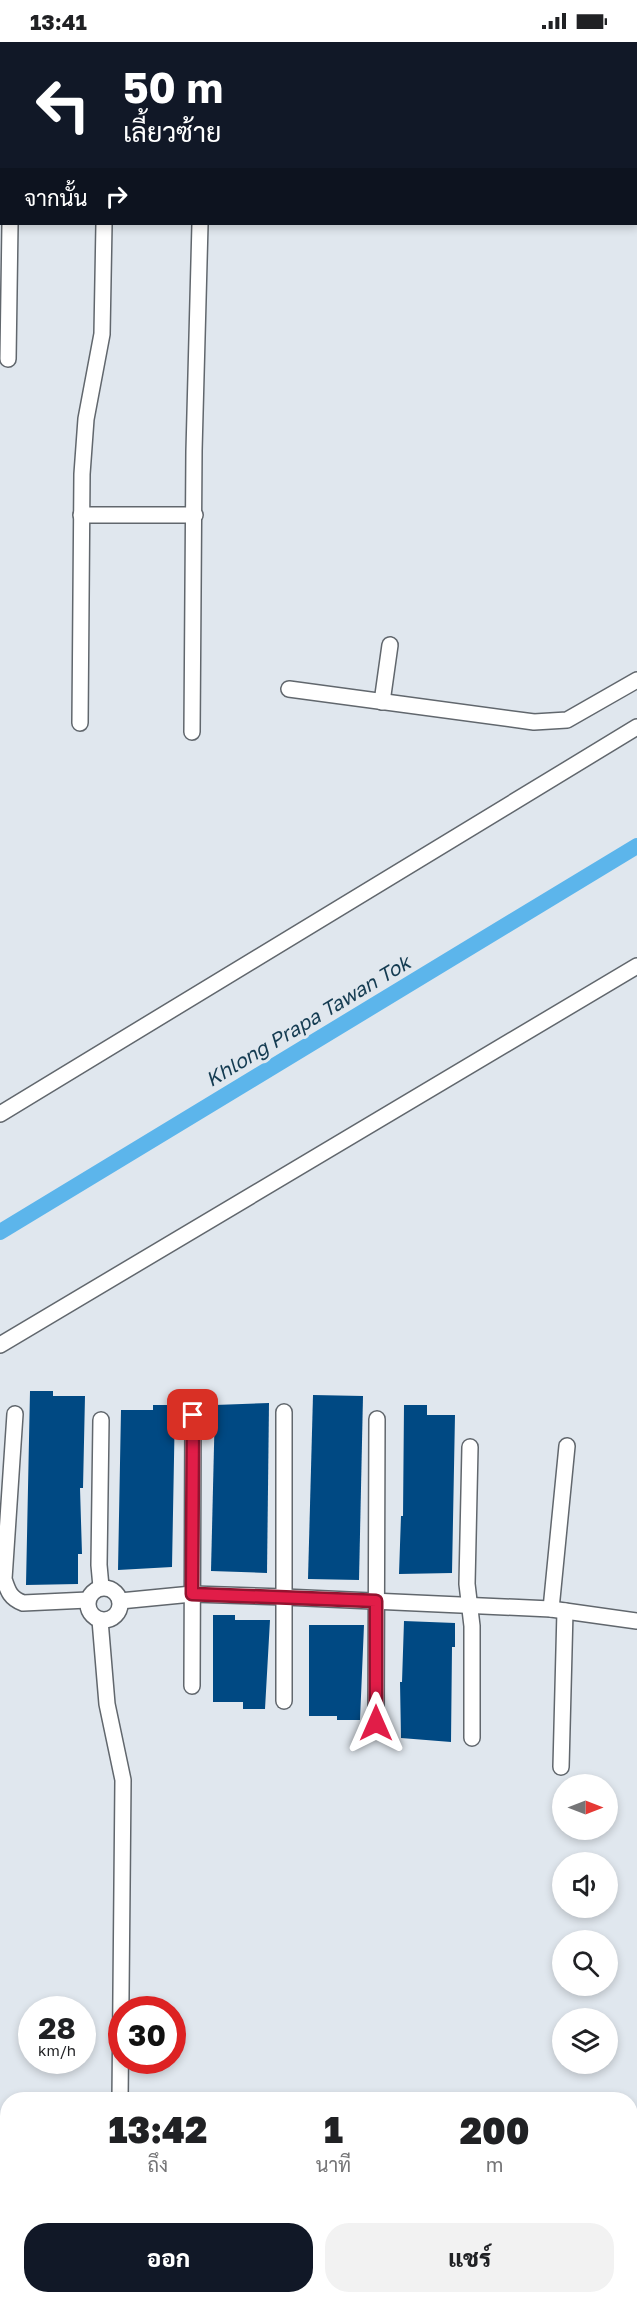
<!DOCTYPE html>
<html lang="th">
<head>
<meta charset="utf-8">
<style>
	body { margin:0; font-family:"Golos Text",Sarabun,sans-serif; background:#f2f2f2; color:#202124; height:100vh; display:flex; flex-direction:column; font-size:22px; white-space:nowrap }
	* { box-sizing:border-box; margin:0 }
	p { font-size:20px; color:#757577 }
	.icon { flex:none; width:33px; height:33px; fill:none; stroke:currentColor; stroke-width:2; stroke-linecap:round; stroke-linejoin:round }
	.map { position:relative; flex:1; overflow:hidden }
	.panel { position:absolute; left:0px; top:2050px; width:638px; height:212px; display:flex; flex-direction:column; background:#fff; border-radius:24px 24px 0 0; box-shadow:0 3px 9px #0003 }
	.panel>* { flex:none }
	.hud { position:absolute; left:0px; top:0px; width:638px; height:183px; box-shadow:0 3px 9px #0003; background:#111827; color:#fff; overflow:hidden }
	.needle { width:39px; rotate:90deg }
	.tools { position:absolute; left:552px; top:1732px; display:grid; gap:12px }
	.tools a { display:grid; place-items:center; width:66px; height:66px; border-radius:50%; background:#fff; box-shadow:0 3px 9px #0003; font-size:30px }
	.speed { position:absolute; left:18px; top:1954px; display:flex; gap:12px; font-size:30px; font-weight:700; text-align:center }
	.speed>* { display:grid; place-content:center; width:78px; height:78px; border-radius:50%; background:#fff; box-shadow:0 3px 9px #0003; line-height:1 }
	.speed small { font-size:15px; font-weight:400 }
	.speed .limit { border:9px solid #d22; background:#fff; color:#111 }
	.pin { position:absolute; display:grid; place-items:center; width:51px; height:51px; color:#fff; margin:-26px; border-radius:12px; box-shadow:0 3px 9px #0006 }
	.me { position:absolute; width:66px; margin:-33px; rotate:0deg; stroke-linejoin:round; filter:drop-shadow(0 0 4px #0008) }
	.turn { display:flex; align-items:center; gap:21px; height:126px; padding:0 24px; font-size:27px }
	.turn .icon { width:78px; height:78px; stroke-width:2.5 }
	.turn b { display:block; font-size:42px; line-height:51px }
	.then { display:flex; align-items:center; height:57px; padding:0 24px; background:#0003; gap:12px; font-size:22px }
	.eta { display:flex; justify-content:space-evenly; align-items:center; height:102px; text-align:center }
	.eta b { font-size:36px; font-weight:800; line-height:42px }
	.action { display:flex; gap:12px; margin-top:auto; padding:12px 24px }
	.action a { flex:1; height:69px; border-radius:24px; background:#111827; color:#fff; font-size:24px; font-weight:800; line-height:69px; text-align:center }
	.action a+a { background:#f2f2f2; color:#202124 }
	.status { display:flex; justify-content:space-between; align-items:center; height:42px; padding:0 30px; background:#fff; direction:ltr }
	.status svg { height:16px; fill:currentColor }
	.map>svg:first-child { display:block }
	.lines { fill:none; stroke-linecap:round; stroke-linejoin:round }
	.canal { stroke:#5cb5eb; stroke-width:16 }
	.building { fill:#004983 }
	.minor-casing { stroke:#61676d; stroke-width:18 }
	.minor { stroke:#fff; stroke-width:15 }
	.route-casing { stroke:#92132f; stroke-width:15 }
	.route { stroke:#e11d48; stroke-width:10 }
	.labels { text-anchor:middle; stroke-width:6; stroke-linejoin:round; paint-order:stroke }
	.water-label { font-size:20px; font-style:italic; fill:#143b51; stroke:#e0e7ee }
</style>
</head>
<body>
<div class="status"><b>13:41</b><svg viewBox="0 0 49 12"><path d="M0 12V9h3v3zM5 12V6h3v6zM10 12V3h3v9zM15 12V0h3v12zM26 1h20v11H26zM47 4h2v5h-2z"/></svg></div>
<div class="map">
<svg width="637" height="2261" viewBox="0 0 637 2261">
	<rect width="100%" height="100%" fill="#e0e7ee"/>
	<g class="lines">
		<polyline class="canal" points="0,1190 637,804"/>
	</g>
	<g class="building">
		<polygon points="30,1349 53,1349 53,1354 85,1354 83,1446 80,1446 82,1512 78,1512 78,1542 26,1543"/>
		<polygon points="313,1353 363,1354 359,1538 308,1537"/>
		<polygon points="269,1361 267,1531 211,1529 215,1363"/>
		<polygon points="153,1363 175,1363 172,1525 118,1528 121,1368 153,1368"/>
		<polygon points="404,1363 427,1363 427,1373 455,1373 452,1531 399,1532 401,1474 403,1474"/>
		<polygon points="213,1573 235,1573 235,1578 270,1578 265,1667 243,1667 243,1660 213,1660"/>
		<polygon points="404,1579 455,1581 455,1605 452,1605 451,1700 401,1696 400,1640 402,1640"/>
		<polygon points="309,1583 364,1583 360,1678 337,1678 337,1674 309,1674"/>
	</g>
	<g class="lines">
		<g class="minor-casing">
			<g id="minor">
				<polyline points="11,0 11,2"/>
				<polyline points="105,0 105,2"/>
				<polyline points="205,0 205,2"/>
				<polyline points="599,0 600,2"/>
				<polyline points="152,2 154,0"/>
				<polyline points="345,2 345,0"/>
				<polyline points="636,31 637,31"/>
				<polyline points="0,88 2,87"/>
				<polyline points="8,317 10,182"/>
				<polyline points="81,473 195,473"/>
				<polyline points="289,647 534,680 567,678 637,638"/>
				<polyline points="382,660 390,603"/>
				<polyline points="80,681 82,432 86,377 102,292 104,182"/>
				<polyline points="192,690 194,409 200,182"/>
				<polyline points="0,1072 637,685"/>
				<polyline points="0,1303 637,924"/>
				<polyline points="284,1370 284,1659"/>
				<path d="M 15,1372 L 4,1537 C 8,1549 10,1556 23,1561 L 88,1558"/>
				<polyline points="101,1378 99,1523 101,1545"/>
				<polyline points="470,1405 467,1542 472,1584 472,1696"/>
				<circle cx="104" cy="1562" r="16"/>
				<polyline points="120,1559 192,1552 284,1555 551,1567 637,1579"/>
				<polyline points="551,1567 567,1404"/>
				<polyline points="100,1578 107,1662 123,1738 120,2058"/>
				<polyline points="192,1644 193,1373"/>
				<polyline points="376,1681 377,1377"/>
				<polyline points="561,1725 565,1569"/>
				<polyline points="178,2254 178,2261"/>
				<polyline points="231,2254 232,2261"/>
				<polyline points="335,2254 336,2261"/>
				<polyline points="422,2254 423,2261"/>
				<polyline points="513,2254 514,2261"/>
				<polyline points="603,2254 604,2261"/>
				<polyline points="123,2261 167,2254"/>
			</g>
		</g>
		<use href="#minor" class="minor"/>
	</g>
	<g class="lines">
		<g class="route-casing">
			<polyline id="route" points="193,1373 192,1552 376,1559 376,1681"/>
		</g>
		<use href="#route" class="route"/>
	</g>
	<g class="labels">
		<g class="water-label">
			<text transform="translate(308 979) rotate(-31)" y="7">Khlong Prapa Tawan Tok</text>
		</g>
	</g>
</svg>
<div class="tools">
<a><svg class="needle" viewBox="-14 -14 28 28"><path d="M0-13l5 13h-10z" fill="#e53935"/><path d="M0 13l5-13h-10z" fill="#757577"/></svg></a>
<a><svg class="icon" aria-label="sound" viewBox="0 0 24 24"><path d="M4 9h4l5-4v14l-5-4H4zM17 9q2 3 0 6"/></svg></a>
<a><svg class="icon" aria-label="search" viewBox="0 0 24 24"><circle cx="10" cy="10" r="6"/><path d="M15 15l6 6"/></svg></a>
<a><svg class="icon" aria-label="layers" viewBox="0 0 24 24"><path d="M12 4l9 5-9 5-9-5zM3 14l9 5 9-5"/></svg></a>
</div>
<div class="speed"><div>28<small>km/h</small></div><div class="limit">30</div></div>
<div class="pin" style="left:193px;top:1373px;background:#d93025"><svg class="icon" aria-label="arrive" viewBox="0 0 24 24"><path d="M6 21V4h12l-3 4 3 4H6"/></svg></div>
<svg class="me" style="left:376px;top:1681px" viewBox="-20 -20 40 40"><path d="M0-17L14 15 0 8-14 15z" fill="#e11d48" stroke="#fff" stroke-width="4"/></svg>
<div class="hud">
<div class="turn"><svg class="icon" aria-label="left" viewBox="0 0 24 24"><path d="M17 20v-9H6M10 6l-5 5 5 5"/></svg><div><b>50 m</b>เลี้ยวซ้าย</div></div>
<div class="then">จากนั้น<svg class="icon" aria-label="right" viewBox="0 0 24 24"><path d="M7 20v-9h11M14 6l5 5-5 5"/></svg></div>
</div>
<section class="panel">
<div class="eta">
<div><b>13:42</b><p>ถึง</p></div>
<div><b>1</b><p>นาที</p></div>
<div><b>200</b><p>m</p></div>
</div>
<div class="action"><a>ออก</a><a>แชร์</a></div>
</section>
</div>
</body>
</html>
